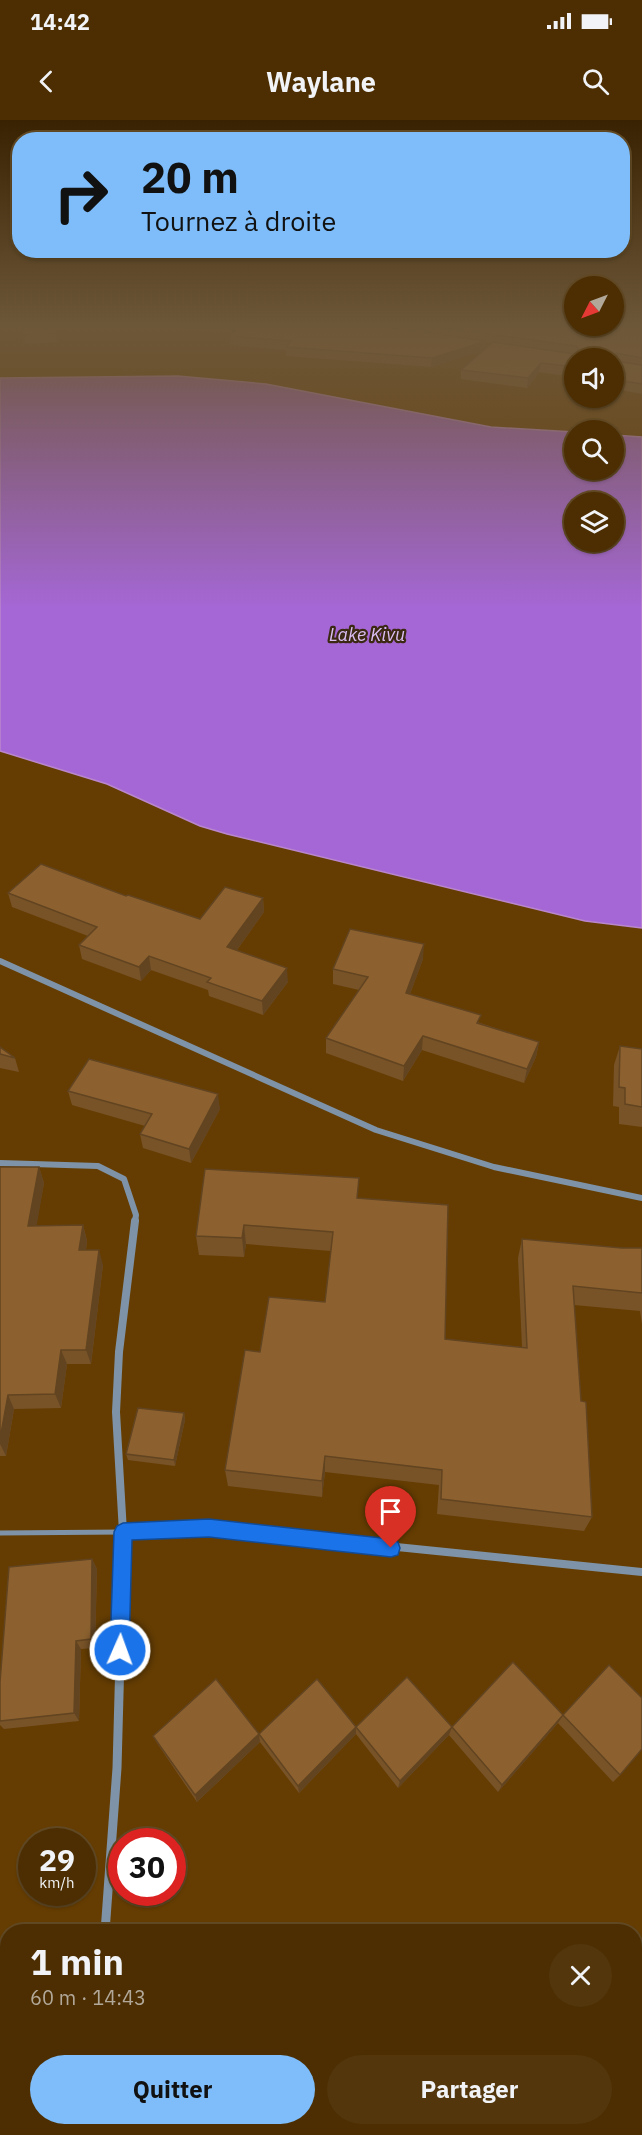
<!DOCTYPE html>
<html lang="fr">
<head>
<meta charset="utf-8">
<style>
	body { margin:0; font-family:"IBM Plex Sans",sans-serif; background:#53360c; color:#f1f3f6; height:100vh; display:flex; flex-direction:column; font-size:22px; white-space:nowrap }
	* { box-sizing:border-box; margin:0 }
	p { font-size:20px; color:#b2a899 }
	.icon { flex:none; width:33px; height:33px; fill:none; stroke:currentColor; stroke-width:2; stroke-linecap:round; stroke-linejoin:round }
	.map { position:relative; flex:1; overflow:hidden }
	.sheet { position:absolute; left:0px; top:1804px; width:642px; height:212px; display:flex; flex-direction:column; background:#4c2e02; border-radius:24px 24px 0 0; box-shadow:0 2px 4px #0004,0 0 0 2px #634a24 }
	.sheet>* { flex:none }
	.hud { position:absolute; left:12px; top:12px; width:618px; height:126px; border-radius:24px; box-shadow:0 2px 4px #0004,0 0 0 2px #634a24; background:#7ebdf9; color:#111; overflow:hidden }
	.needle { width:39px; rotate:228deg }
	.buttons { position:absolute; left:564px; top:156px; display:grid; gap:12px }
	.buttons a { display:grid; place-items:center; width:60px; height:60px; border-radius:50%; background:#4c2e02; box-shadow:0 2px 4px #0004,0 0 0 2px #634a24; font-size:30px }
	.speed { position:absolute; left:18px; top:1708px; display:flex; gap:12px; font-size:30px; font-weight:700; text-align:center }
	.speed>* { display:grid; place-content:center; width:78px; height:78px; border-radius:50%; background:#4c2e02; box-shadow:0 2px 4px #0004,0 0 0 2px #634a24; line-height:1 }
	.speed small { font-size:15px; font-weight:400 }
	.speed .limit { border:9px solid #d22; background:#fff; color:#111 }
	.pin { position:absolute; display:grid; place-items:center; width:51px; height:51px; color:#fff; margin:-62px -26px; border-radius:50% 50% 50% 0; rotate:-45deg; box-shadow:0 0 6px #0007 }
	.pin .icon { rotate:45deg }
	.me { position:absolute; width:66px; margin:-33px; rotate:2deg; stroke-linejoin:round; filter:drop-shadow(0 0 4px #0008) }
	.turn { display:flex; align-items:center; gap:21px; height:126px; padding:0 30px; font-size:27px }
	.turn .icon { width:78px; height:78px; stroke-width:2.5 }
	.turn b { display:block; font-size:42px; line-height:51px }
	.round { display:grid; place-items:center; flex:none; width:63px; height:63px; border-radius:32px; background:#53360c }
	.head { display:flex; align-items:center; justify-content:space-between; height:102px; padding:0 30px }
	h1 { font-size:36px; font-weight:800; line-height:45px }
	.button { display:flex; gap:12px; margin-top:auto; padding:12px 30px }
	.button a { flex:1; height:69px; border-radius:36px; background:#7ebdf9; color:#111; font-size:24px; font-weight:800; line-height:69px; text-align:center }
	.button a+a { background:#53360c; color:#f1f3f6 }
	.status { display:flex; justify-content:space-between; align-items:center; height:42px; padding:0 30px; background:#4c2e02; direction:ltr }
	.status svg { height:16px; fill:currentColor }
	header { display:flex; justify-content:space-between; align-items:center; height:78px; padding:0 30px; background:#4c2e02; font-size:27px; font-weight:800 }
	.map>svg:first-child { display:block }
	.water { fill:#a567d5; stroke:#ba87cd; stroke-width:1.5; fill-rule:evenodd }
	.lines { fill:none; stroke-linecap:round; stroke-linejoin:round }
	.lane { stroke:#7e93a7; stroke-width:5 }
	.street-far2 { stroke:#7e93a7; stroke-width:6 }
	.street-far1 { stroke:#7e93a7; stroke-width:8 }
	.street { stroke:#7e93a7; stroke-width:9 }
	.wall { fill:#785328; fill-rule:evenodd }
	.shaded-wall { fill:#624421 }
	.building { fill:#8c612f; stroke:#624421; stroke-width:1.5 }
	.route { fill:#1a73e8; stroke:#114b97; stroke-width:1.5 }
	.labels { text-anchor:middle; stroke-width:4.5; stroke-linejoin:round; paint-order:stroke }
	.far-water-label { font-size:18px; font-style:italic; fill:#dabef4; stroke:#3c2914 }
</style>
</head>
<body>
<div class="status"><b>14:42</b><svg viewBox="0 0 49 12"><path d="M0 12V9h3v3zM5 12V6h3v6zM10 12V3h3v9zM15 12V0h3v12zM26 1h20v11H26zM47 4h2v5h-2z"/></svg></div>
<header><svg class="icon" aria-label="back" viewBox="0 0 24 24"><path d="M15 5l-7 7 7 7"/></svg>Waylane<svg class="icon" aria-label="search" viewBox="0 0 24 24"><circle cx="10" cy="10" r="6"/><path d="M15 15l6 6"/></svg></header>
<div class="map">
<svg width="642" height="2015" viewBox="0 0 642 2015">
	<rect width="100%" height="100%" fill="#653d02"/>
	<path class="water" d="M 178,256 L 266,264 L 491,307 L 574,312 L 574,350 L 614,350 L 614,315 L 642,317 L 642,808 L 585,801 L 227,714 L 200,706 L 107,664 L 0,631 L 0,258 ZM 574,382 L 614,382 L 614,422 L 574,422 Z"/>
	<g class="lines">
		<polyline class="lane" points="0,1413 123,1412"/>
		<g class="street-far2">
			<polyline points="0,841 376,1010 494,1047 642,1078"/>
			<polyline points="0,1043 98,1046 124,1059 136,1095 135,1102"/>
		</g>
		<g class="street-far1">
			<polyline points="123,1412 209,1408 642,1452"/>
			<polyline points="121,1503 123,1412 116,1292 119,1232 135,1101"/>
		</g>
		<g class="street">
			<polyline points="105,1812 117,1648 121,1501"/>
			<polyline points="90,2015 91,2008"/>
		</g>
	</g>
	<g class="wall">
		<polygon points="55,206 58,222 25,224 23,215"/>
		<path d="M 178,206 L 642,206 L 642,274 L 615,269 L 616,262 L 614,262 L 614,238 L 574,238 L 574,257 L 539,252 L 527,268 L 461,259 L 461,250 L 484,230 L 431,247 L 286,236 L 286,230 L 230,225 L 230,216 L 234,212 L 178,210 ZM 486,222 L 492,223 L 485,229 Z"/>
		<polygon points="8,773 126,776 200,799 263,778 264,792 237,830 288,862 263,895 209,876 208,870 151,850 141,861 82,839 79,825 88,816 12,787"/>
		<polygon points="423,839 410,874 480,903 539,922 536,937 524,963 422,930 403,961 326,933 326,918 359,870 333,864 333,849"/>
		<polygon points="620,926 642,929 642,1007 619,1004 619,987 613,986 614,945"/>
		<polygon points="0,927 15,938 19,952 0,948"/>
		<polygon points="68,971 220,989 191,1043 143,1028 140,1014 145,1006 72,985"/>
		<polygon points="0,1047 39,1047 44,1063 36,1106 83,1105 87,1121 86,1130 103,1145 91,1244 67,1244 61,1288 14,1289 6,1336 0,1336"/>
		<polygon points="358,1078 445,1219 522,1227 518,1138 522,1119 622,1128 642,1128 642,1204 640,1191 574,1185 581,1281 592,1397 584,1411 437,1394 439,1365 325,1352 322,1377 228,1366 225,1350 260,1232 325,1182 331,1131 246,1124 244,1137 199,1135 196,1116"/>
		<polygon points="184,1293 185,1300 175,1346 128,1340 126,1334"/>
		<polygon points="92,1439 97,1449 95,1528 81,1529 79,1601 4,1609 0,1605 0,1562"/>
		<polygon points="513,1542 620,1655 613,1662 558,1603 498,1672 449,1615 398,1668 356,1614 299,1673 260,1622 197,1682 157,1623 153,1616 259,1614 356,1607 452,1607"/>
	</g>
	<g class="shaded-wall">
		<polygon points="486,221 485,230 431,247 432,238"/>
		<polygon points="541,243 539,252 527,268 528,258"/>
		<polygon points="263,778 264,792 229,841 227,827"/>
		<polygon points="424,824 423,839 405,888 406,873"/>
		<polygon points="149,836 151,850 141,861 139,847"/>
		<polygon points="287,848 288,862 263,895 262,881"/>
		<polygon points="423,916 422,930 403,961 404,946"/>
		<polygon points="539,922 536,937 524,963 527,949"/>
		<polygon points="218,974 220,989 191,1043 189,1029"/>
		<polygon points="39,1047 44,1063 34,1121 28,1106"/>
		<polygon points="83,1105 87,1121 84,1145 79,1130"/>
		<polygon points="244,1105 246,1124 244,1137 242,1118"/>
		<polygon points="99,1130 103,1145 91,1244 86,1230"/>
		<polygon points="61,1230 67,1244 61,1288 55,1274"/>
		<polygon points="8,1275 14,1289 6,1336 0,1324 0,1319"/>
		<polygon points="184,1293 185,1300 175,1346 174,1340"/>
		<polygon points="325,1336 325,1352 322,1377 322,1361"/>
		<polygon points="92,1439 97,1449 95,1528 91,1519"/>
		<polygon points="76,1521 81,1529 79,1601 74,1593"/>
		<polygon points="563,1595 558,1603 498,1672 502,1665"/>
		<polygon points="356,1607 356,1614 299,1673 298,1666"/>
		<polygon points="452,1607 449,1615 398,1668 400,1661"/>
		<polygon points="259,1614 260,1622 197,1682 195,1675"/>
		<polygon points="0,1825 5,1827 0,1874"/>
	</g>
	<g class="building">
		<polygon points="23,206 55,206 56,213 23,215"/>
		<polygon points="240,206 378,206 486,221 432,238 286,227 291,221 230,216"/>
		<polygon points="431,206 642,206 642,238 616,233 612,237 613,238 574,238 574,247 541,243 528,258 461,250 493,222 575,234 579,229 576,226"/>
		<polygon points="614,239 615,241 642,245 642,264 617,260 624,254 614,253"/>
		<polygon points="41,744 126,776 128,775 200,799 225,767 263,778 227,827 287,848 262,881 207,862 211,858 149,836 139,847 79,825 97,807 8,773"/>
		<polygon points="350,809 424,824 406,873 481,895 477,903 539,922 527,949 423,916 404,946 326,918 368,857 333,849"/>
		<polygon points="620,926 642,929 642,987 625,984 625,968 619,967"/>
		<polygon points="0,927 15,938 0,934"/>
		<polygon points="89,939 218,974 189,1029 140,1014 152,994 68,971"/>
		<polygon points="0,1047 39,1047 28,1106 83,1105 79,1130 99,1130 86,1230 61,1230 55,1274 8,1275 0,1319"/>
		<polygon points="205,1049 359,1058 357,1078 448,1085 445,1219 527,1228 522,1119 622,1128 642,1128 642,1173 573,1166 581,1281 586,1282 592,1397 441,1379 442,1350 325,1336 322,1361 225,1350 245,1230 260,1232 269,1177 325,1182 333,1112 244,1105 242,1118 196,1116"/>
		<polygon points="138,1288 184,1293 174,1340 126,1334"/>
		<polygon points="92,1439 91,1519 76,1521 74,1593 0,1601 0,1562 9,1447"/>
		<polygon points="513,1542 563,1595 502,1665 452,1607"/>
		<polygon points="609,1545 642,1578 642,1629 620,1655 563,1595"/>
		<polygon points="407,1557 452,1607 400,1661 356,1607"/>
		<polygon points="216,1559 259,1614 195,1675 153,1616"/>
		<polygon points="317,1559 356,1607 298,1666 259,1614"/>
	</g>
	<linearGradient id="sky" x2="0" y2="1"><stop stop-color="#382201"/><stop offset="0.42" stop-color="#6d5739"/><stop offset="1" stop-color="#6d5739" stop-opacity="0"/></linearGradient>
	<rect width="642" height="488" fill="url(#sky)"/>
	<polygon class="route" points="209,1399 391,1419 398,1422 400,1428 398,1435 391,1437 209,1417 132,1420 129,1530 127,1537 120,1540 113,1537 110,1530 114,1412 117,1406 123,1403"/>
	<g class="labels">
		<g class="far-water-label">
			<text x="367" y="521">Lake Kivu</text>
		</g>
	</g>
</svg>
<div class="buttons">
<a><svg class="needle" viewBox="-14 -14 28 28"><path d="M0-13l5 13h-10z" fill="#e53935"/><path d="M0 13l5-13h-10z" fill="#b2a899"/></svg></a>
<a><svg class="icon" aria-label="sound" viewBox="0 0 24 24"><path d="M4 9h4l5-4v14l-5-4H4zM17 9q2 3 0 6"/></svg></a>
<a><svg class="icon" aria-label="search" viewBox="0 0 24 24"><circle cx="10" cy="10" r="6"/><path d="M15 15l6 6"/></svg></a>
<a><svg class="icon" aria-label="layers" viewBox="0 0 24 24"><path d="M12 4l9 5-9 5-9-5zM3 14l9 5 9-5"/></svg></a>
</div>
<div class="speed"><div>29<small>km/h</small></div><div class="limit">30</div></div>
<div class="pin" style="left:391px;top:1428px;background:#d93025"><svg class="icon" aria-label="arrive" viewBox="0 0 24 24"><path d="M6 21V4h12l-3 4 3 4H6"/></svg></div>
<svg class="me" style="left:120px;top:1530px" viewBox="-20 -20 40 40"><circle r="17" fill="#1a73e8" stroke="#fff" stroke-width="3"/><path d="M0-11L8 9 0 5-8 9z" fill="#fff"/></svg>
<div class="hud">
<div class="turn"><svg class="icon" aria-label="right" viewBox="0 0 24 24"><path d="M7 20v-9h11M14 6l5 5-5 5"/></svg><div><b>20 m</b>Tournez à droite</div></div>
</div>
<section class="sheet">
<div class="head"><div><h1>1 min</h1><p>60 m · 14:43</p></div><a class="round"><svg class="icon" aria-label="close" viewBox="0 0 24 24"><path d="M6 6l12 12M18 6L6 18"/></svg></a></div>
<div class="button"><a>Quitter</a><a>Partager</a></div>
</section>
</div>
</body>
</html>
